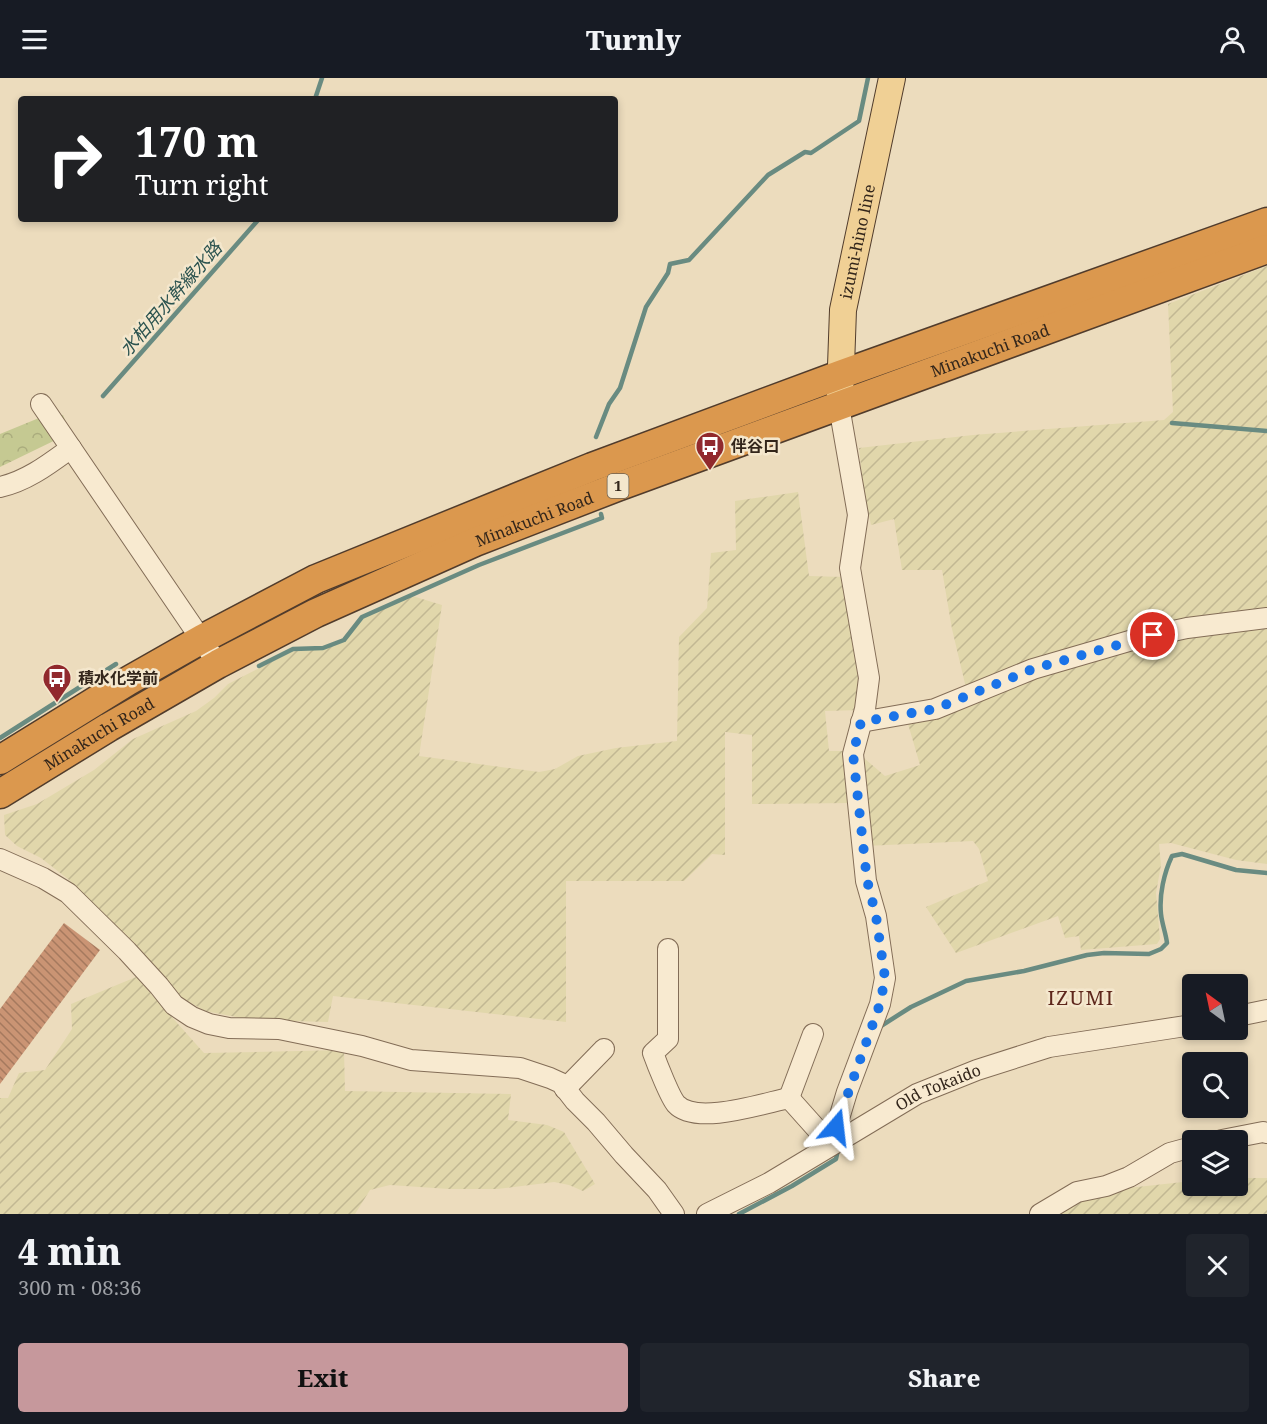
<!DOCTYPE html>
<html lang="en">
<head>
<meta charset="utf-8">
<style>
	body { margin:0; font-family:"Noto Serif","Noto Sans JP",serif; background:#20242c; color:#f1f3f6; height:100vh; display:flex; flex-direction:column; font-size:22px; white-space:nowrap }
	* { box-sizing:border-box; margin:0 }
	p { font-size:20px; color:#9ea1a6 }
	.icon { flex:none; width:33px; height:33px; fill:none; stroke:currentColor; stroke-width:2; stroke-linecap:round; stroke-linejoin:round }
	.map { position:relative; height:1136px; overflow:hidden }
	.sheet { display:flex; flex-direction:column; background:#171b24; flex:1 }
	.sheet>* { flex:none }
	.hud { position:absolute; left:18px; top:18px; width:600px; height:126px; border-radius:6px; box-shadow:0 3px 9px #0003; background:#202124; color:#fff; overflow:hidden }
	.needle { width:39px; rotate:327deg }
	.controls { position:absolute; left:1182px; top:896px; display:grid; gap:12px }
	.controls a { display:grid; place-items:center; width:66px; height:66px; border-radius:6px; background:#171b24; box-shadow:0 3px 9px #0003; font-size:30px }
	.pin { position:absolute; display:grid; place-items:center; width:51px; height:51px; color:#fff; margin:-26px; border:3px solid #fff; border-radius:50%; box-shadow:0 2px 6px #0007 }
	.me { position:absolute; width:66px; margin:-33px; rotate:17deg; stroke-linejoin:round; filter:drop-shadow(0 0 4px #0008) }
	.turn { display:flex; align-items:center; gap:21px; height:126px; padding:0 18px; font-size:27px }
	.turn .icon { width:78px; height:78px; stroke-width:2.5 }
	.turn b { display:block; font-size:42px; line-height:51px }
	.round { display:grid; place-items:center; flex:none; width:63px; height:63px; border-radius:6px; background:#20242c }
	.headline { display:flex; align-items:center; justify-content:space-between; height:102px; padding:0 18px }
	h1 { font-size:36px; font-weight:800; line-height:45px }
	.cta { display:flex; gap:12px; margin-top:auto; padding:12px 18px }
	.cta a { flex:1; height:69px; border-radius:6px; background:#c6989c; color:#111; font-size:24px; font-weight:800; line-height:69px; text-align:center }
	.cta a+a { background:#20242c; color:#f1f3f6 }
	header { display:flex; justify-content:space-between; align-items:center; height:78px; padding:0 18px; background:#171b24; font-size:27px; font-weight:800 }
	.map>svg:first-child { display:block }
	.farmland { fill:url(#farmland-furrows) }
	.forest { fill:url(#forest-crowns) }
	.lines { fill:none; stroke-linecap:round; stroke-linejoin:round }
	.stream { stroke:#698b81; stroke-width:4.5 }
	.building { fill:url(#building-back-hatch) }
	.minor-casing { stroke:#836d57; stroke-width:22 }
	.major-casing { stroke:#513c2c; stroke-width:28 }
	.highway-casing { stroke:#513c2c; stroke-width:31 }
	.minor { stroke:#f8ead0; stroke-width:20 }
	.major { stroke:#f0d095; stroke-width:26 }
	.highway { stroke:#db984e; stroke-width:28 }
	.route { stroke:#1a73e8; stroke-width:10; stroke-dasharray:0 18 }
	.labels { text-anchor:middle; stroke-width:5; stroke-linejoin:round; paint-order:stroke }
	.shield { fill:#f4e7cd; stroke:#6d6050; stroke-width:1.5 }
	.shield-label { font-size:15px; font-weight:bold; fill:#33261b }
	.street-label { font-size:16px; fill:#33261b; stroke:#f4e7cd }
	.poi-label { font-size:16px; font-weight:bold; fill:#33261b; stroke:#f4e7cd; text-anchor:start }
	.water-label { font-size:18px; font-style:italic; fill:#2b534f; stroke:#f4e7cd }
	.quarter-label { font-size:20px; letter-spacing:1.5px; fill:#5e271c; stroke:#f4e7cd }
</style>
</head>
<body>
<header><svg class="icon" aria-label="menu" viewBox="0 0 24 24"><path d="M4 6h16M4 12h16M4 18h16"/></svg>Turnly<svg class="icon" aria-label="person" viewBox="0 0 24 24"><circle cx="12" cy="8" r="4"/><path d="M4 21q1-7 8-7t8 7"/></svg></header>
<div class="map">
<svg width="1267" height="1136" viewBox="0 0 1267 1136">
	<defs>
		<pattern id="farmland-furrows" width="10" height="10" patternUnits="userSpaceOnUse" patternTransform="scale(1.5)"><rect width="10" height="10" fill="#e1d7ab"/><path d="M-1 1l2-2M0 10L10 0M9 11l2-2" fill="none" stroke="#c2b893"/></pattern>
		<pattern id="forest-crowns" width="20" height="18" patternUnits="userSpaceOnUse" patternTransform="scale(1.5)"><rect width="20" height="18" fill="#c5c992"/><path d="M2 6a3 3 0 1 1 6 0M12 15a3 3 0 1 1 6 0" fill="none" stroke="#aaac7d"/></pattern>
		<pattern id="building-back-hatch" width="6" height="6" patternUnits="userSpaceOnUse" patternTransform="scale(1.5)"><rect width="6" height="6" fill="#ca9474"/><path d="M-1 5l2 2M0 0l6 6M5-1l2 2" fill="none" stroke="#a5795e"/></pattern>
	</defs>
	<rect width="100%" height="100%" fill="#ecdcbd"/>
	<g class="farmland">
		<polygon points="1267,188 1267,534 966,610 952,551 942,492 902,492 894,441 871,447 863,409 859,370 973,357 1164,342 1173,334 1168,226"/>
		<polygon points="798,414 809,498 844,499 861,573 861,632 825,633 829,673 849,673 852,725 752,726 752,657 725,654 725,777 712,776 684,803 566,803 566,944 333,918 328,944 252,942 205,933 179,918 136,867 68,801 41,780 17,768 5,757 4,737 37,726 94,692 133,661 196,633 214,620 228,606 297,571 323,571 345,563 363,540 409,517 442,527 419,678 539,694 555,691 578,678 616,670 677,663 679,559 707,530 711,475 736,472 735,423"/>
		<polygon points="1267,548 1267,786 1236,782 1171,765 1159,766 1161,787 1156,815 1160,861 1157,866 1081,872 1079,858 1065,860 1058,838 956,875 926,829 988,803 979,771 973,763 865,768 858,675 885,698 920,687 906,639 1052,590 1159,563"/>
		<polygon points="136,899 204,975 344,972 345,1013 511,1016 508,1042 547,1047 564,1054 595,1106 583,1113 569,1107 554,1104 497,1111 449,1111 390,1107 370,1112 355,1136 0,1136 0,1020 8,1020 19,995 45,992 72,951 71,926"/>
		<polygon points="1238,1100 1267,1100 1267,1136 1053,1136 1074,1124 1119,1111 1192,1103 1192,1107 1238,1107"/>
	</g>
	<polygon class="forest" points="63,337 70,355 0,389 0,356 39,340"/>
	<g class="lines">
		<g class="stream">
			<polyline points="315,21 322,0"/>
			<polyline points="103,318 259,141"/>
			<polyline points="1172,345 1267,353"/>
			<polyline points="596,359 609,326 620,310 646,229 668,195 670,186 689,182 768,97 805,74 811,75 859,43 868,0"/>
			<polyline points="259,588 293,571 323,570 344,562 362,539 479,487 602,440 601,436"/>
			<polyline points="0,660 116,586"/>
			<path d="M 881,948 L 911,929 L 966,903 L 1024,893 L 1087,877 L 1104,875 L 1149,876 L 1161,871 L 1167,865 C 1166,856 1162,846 1161,836 C 1159,817 1164,795 1172,778 L 1182,776 L 1236,792 L 1267,795"/>
			<polyline points="739,1136 792,1108 836,1081 838,1071"/>
		</g>
	</g>
	<polygon class="building" points="64,845 100,872 0,1006 0,931"/>
	<g class="lines">
		<g class="minor-casing">
			<g id="minor">
				<polyline points="41,326 218,586"/>
				<path d="M 0,409 C 27,403 49,386 71,370"/>
				<polyline points="861,644 935,631 1033,591 1136,561 1187,550 1267,540"/>
				<polyline points="0,781 43,800 68,815 127,873 159,908 174,927 192,939 209,946 229,950 279,951 362,968 411,982 520,990 550,1000 561,1005 575,1023 596,1044 624,1077 657,1112 674,1136"/>
				<path d="M 668,871 L 668,961 L 653,975 C 657,986 670,1019 676,1026 C 696,1048 764,1025 789,1020 L 831,1067"/>
				<polyline points="1238,938 1267,932"/>
				<polyline points="565,1011 604,971"/>
				<polyline points="789,1020 813,956"/>
				<polyline points="1222,1062 1263,1054 1267,1055"/>
				<polyline points="831,1067 847,1014 880,926 885,900 876,838 866,803 853,676 865,631 869,600 850,490 858,437 839,328"/>
				<path id="s1" d="M 707,1136 L 769,1105 L 917,1016 L 977,992 L 1049,969 L 1192,947"/>
				<polyline points="1040,1136 1077,1114 1106,1108 1129,1099 1170,1075 1192,1069"/>
			</g>
		</g>
		<g class="major-casing">
			<g id="major">
				<path id="s2" d="M 840,316 L 843,232 L 892,0"/>
			</g>
		</g>
		<g class="highway-casing">
			<g id="highway">
				<polyline points="0,682 128,603 202,561 316,501 592,389 842,296 1267,144"/>
				<path id="s3" d="M 0,716 L 109,649 L 218,586 L 316,535 L 475,464 L 617,409 L 1267,171"/>
			</g>
		</g>
		<use href="#minor" class="minor"/>
		<use href="#major" class="major"/>
		<use href="#highway" class="highway"/>
	</g>
	<g class="lines">
		<polyline class="route" points="836,1049 880,926 885,900 876,838 867,802 853,676 861,644 935,631 1033,591 1153,557"/>
	</g>
	<defs>
		<g id="bus-pin" transform="scale(1.5)"><path d="M0 17L-7.5 6A9.5 9.5 0 1 1 7.5 6Z" fill="#91292d" stroke="#f4e7cd"/><path d="M-5-6H5V4H4V6H2V4H-2V6H-4V4H-5ZM-3.5-4V0h7V-4ZM-3.5 1.2v1.5H-2V1.2ZM2 1.2v1.5H3.5V1.2Z" fill="#fff"/></g>
	</defs>
	<g fill-rule="evenodd">
		<use href="#bus-pin" x="710" y="368"/>
		<use href="#bus-pin" x="57" y="600"/>
	</g>
	<g class="labels">
		<rect class="shield" x="607.5" y="396" width="21" height="24" rx="4.5"/>
		<g class="shield-label">
			<text x="618" y="413">1</text>
		</g>
		<g class="street-label">
			<text dy="6" stroke="none"><textPath href="#s2" startOffset="154">izumi-hino line</textPath></text>
			<text dy="6" stroke="none"><textPath href="#s3" startOffset="1088">Minakuchi Road</textPath></text>
			<text dy="6" stroke="none"><textPath href="#s3" startOffset="602">Minakuchi Road</textPath></text>
			<text dy="6" stroke="none"><textPath href="#s3" startOffset="116">Minakuchi Road</textPath></text>
			<text dy="6" stroke="none"><textPath href="#s1" startOffset="264">Old Tokaido</textPath></text>
		</g>
		<g class="poi-label">
			<text x="731" y="374">伴谷口</text>
			<text x="78" y="606">積水化学前</text>
		</g>
		<g class="water-label">
			<text transform="translate(171 221) rotate(-49)" y="6">水柏用水幹線水路</text>
		</g>
		<g class="quarter-label">
			<text x="1081" y="927">IZUMI</text>
		</g>
	</g>
</svg>
<div class="controls">
<a><svg class="needle" viewBox="-14 -14 28 28"><path d="M0-13l5 13h-10z" fill="#e53935"/><path d="M0 13l5-13h-10z" fill="#9ea1a6"/></svg></a>
<a><svg class="icon" aria-label="search" viewBox="0 0 24 24"><circle cx="10" cy="10" r="6"/><path d="M15 15l6 6"/></svg></a>
<a><svg class="icon" aria-label="layers" viewBox="0 0 24 24"><path d="M12 4l9 5-9 5-9-5zM3 14l9 5 9-5"/></svg></a>
</div>
<div class="pin" style="left:1153px;top:557px;background:#d93025"><svg class="icon" aria-label="arrive" viewBox="0 0 24 24"><path d="M6 21V4h12l-3 4 3 4H6"/></svg></div>
<svg class="me" style="left:836px;top:1049px" viewBox="-20 -20 40 40"><path d="M0-17L14 15 0 8-14 15z" fill="#1a73e8" stroke="#fff" stroke-width="4"/></svg>
<div class="hud">
<div class="turn"><svg class="icon" aria-label="right" viewBox="0 0 24 24"><path d="M7 20v-9h11M14 6l5 5-5 5"/></svg><div><b>170 m</b>Turn right</div></div>
</div>
</div>
<section class="sheet">
<div class="headline"><div><h1>4 min</h1><p>300 m · 08:36</p></div><a class="round"><svg class="icon" aria-label="close" viewBox="0 0 24 24"><path d="M6 6l12 12M18 6L6 18"/></svg></a></div>
<div class="cta"><a>Exit</a><a>Share</a></div>
</section>
</body>
</html>
